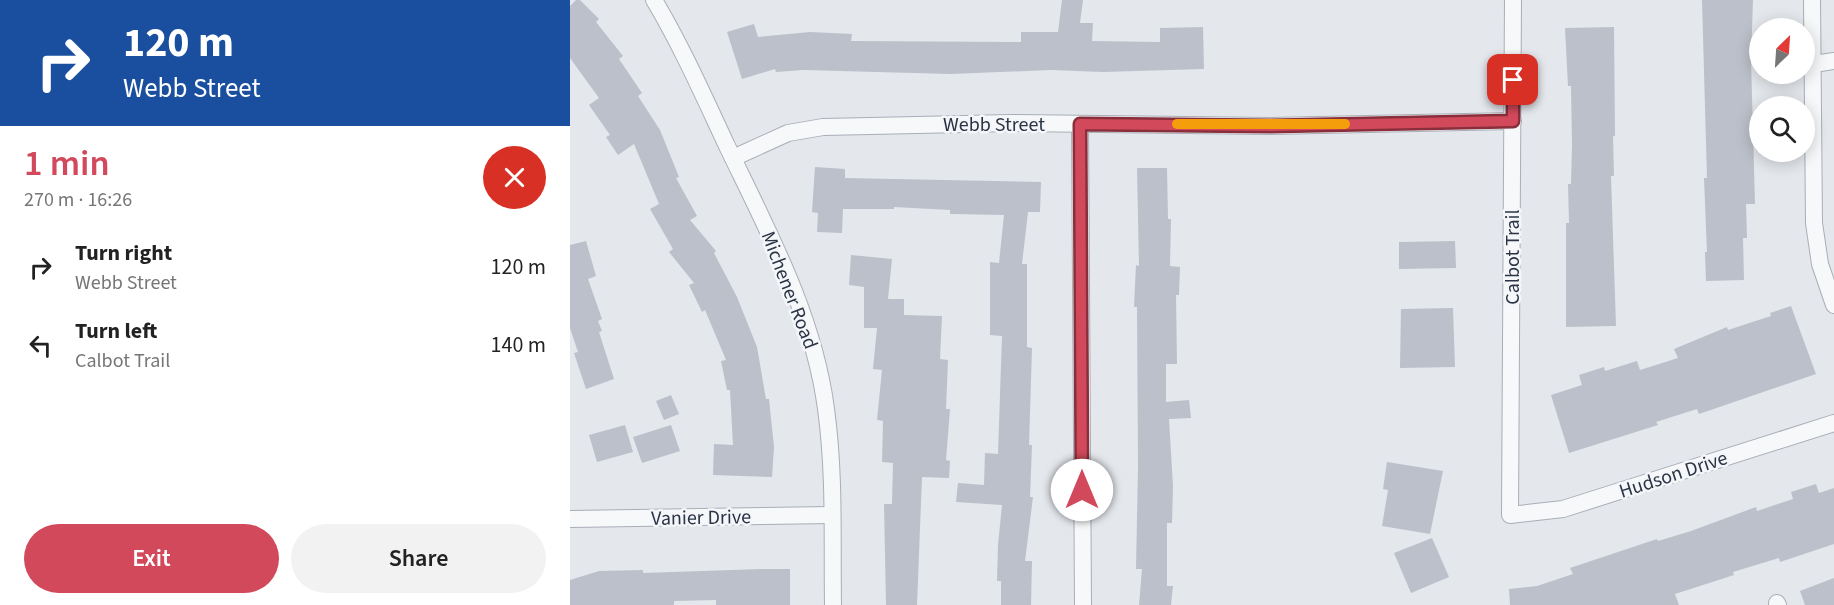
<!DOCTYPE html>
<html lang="en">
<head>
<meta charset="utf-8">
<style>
	body { margin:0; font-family:"Source Sans 3",sans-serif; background:#f2f2f2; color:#222; height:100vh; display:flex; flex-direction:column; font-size:22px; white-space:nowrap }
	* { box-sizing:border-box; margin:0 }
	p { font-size:20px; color:#767676 }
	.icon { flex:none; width:33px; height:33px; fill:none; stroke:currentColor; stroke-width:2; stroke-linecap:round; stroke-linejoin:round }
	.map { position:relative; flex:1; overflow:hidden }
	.sheet { display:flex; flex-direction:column; background:#fff; width:570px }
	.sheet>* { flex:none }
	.top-card { background:#1a4fa0; color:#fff; overflow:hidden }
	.needle { width:39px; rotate:25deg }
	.buttons { position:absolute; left:1179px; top:18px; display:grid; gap:12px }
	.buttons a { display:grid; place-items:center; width:66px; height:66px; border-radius:50%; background:#fff; box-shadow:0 3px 15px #0003; font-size:30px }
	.pin { position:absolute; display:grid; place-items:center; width:51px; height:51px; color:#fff; margin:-26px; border-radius:12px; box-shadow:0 3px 9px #0006 }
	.me { position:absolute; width:66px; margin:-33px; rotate:0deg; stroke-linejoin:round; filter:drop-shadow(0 0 4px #0008) }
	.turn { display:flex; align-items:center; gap:21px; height:126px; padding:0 24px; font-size:27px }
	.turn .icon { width:78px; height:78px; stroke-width:2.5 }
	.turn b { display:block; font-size:42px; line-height:51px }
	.round { display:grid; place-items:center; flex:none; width:63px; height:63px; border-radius:32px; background:#f2f2f2 }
	.head { display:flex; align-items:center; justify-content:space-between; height:102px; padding:0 24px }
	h1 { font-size:36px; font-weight:600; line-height:45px; color:#d1495b }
	.cta { display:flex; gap:12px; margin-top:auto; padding:12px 24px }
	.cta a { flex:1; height:69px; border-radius:36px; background:#d1495b; color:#fff; font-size:24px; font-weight:600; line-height:69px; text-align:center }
	.cta a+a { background:#f2f2f2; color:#222 }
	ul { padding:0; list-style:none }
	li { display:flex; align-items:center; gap:18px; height:78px; padding:0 24px }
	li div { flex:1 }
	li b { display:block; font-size:22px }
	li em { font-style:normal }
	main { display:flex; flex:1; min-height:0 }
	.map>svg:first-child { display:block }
	.building { fill:#bbc0ca }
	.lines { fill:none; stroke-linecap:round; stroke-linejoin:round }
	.minor-casing { stroke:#a9aeb7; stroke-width:18 }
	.minor { stroke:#f7f8fa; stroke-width:16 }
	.route-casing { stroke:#882f3b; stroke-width:15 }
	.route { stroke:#d1495b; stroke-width:10 }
	.slow { stroke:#f59e0b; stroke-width:10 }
	.labels { text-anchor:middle; stroke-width:5; stroke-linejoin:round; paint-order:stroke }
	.street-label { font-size:20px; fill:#2b3445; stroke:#f4f6f9 }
</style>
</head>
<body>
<main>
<section class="sheet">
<div class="top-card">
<div class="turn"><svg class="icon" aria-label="right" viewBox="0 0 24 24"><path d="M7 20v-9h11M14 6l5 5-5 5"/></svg><div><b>120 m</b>Webb Street</div></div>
</div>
<div class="head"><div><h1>1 min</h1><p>270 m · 16:26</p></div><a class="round" style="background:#d93025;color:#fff"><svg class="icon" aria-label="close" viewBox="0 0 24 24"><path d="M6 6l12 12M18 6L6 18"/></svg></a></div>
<ul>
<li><svg class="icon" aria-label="right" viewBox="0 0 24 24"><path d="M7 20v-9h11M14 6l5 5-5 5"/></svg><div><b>Turn right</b><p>Webb Street</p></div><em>120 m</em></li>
<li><svg class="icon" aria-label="left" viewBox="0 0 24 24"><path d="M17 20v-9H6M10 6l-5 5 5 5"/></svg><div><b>Turn left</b><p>Calbot Trail</p></div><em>140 m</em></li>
</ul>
<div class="cta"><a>Exit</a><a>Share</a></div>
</section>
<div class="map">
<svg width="1264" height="605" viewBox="0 0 1264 605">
	<rect width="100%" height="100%" fill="#e4e7ec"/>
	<g class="building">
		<polygon points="6,0 10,0 29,19 26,22 53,56 49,59 72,93 68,96 90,130 109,177 106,178 127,216 120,220 146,251 144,253 167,297 187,347 196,399 199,399 204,447 202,477 143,475 144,444 163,445 160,390 157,390 151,361 156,360 135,310 132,312 119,285 124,283 99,252 103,249 80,209 89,204 64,144 48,155 36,137 40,135 19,105 29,98 0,58 0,6"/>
		<polygon points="492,0 513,0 510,23 523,23 522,41 590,42 590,28 633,27 634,69 533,72 481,70 381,74 233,70 206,72 205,69 172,79 157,32 184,24 188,37 240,32 282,34 281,41 451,42 451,32 488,32"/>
		<polygon points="1132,0 1183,0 1181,60 1185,204 1176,204 1177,238 1173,238 1174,280 1136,281 1135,252 1137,252 1134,178 1137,178"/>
		<polygon points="1044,27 1045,136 1043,136 1044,176 1041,176 1046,326 996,327 996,223 999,223 998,184 1001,184 1002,145 1001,86 998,86 995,28"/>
		<polygon points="245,167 275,169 275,178 471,182 470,212 458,212 452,264 457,264 457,347 462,348 459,445 462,445 460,497 463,497 455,561 462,561 461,605 431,605 431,581 427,581 428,545 432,505 386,502 388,483 414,485 415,453 428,454 432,336 420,335 420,262 429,263 434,215 380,214 380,210 324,207 324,209 273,209 272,233 247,232 248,213 242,212"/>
		<polygon points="567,168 597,168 598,219 601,219 600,266 610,267 609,295 606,295 607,364 596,364 596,402 619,400 621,418 599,419 603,486 602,523 597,523 597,586 603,586 601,605 569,605 572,569 566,569 568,467 567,307 564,307 566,265 569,266"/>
		<polygon points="16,241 26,276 18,279 32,319 28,321 32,331 29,332 44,379 16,389 4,353 8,352 0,328 0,245"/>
		<polygon points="885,241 886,268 829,269 829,242"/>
		<polygon points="281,255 322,259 318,299 334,299 334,315 372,316 370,359 378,360 376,409 380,409 376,460 380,461 379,478 352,477 347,605 316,605 314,504 322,504 323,463 312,462 313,421 307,420 312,370 303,369 307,328 294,328 294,287 279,285"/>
		<polygon points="1221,306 1246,374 1129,414 1127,409 1086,422 1088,425 999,453 981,395 1012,385 1009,375 1034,367 1035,371 1067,361 1070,370 1108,358 1104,349 1157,327 1158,330 1201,316 1200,313"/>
		<polygon points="883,308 885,367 830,368 831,309"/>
		<polygon points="101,395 109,414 94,420 86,401"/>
		<polygon points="55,425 63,452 27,462 19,435"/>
		<polygon points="101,425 110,451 72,463 63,437"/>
		<polygon points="817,462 873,471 860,534 812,526 818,490 813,489"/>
		<polygon points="1246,484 1249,493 1264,488 1264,544 1210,562 1209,558 1163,572 1164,575 1105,594 1109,605 940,605 939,589 967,586 1003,574 1000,568 1087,539 1088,541 1121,531 1186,507 1187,511 1223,499 1221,492"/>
		<polygon points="862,538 879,577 841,593 824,553"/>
		<polygon points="191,569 220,569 220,605 146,605 146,600 104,601 104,605 0,605 0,580 29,571 73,570 73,573"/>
		<polygon points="1264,578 1264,605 1235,605 1230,591"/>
	</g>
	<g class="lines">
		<g class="minor-casing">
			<g id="minor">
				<path d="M 84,0 C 112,47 134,97 157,146 C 198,231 244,316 256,409 C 265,474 262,540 263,605"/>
				<polyline points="943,0 940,515 993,509 1264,423"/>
				<polyline points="1242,0 1244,223 1250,264 1264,305"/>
				<polyline points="1244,64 1264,61"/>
				<polyline points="510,124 513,605"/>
				<polyline points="163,158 218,133 253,127 441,123 700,126 943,121"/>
				<polyline points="0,519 262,515"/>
				<polyline points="1207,603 1208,605"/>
			</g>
		</g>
		<use href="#minor" class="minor"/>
	</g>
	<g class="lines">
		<g class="route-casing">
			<polyline id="route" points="512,490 510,124 700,126 943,121 943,80"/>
		</g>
		<use href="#route" class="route"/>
		<polyline class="slow" points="607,124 775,124"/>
	</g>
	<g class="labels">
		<g class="street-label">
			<text x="424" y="131">Webb Street</text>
			<text transform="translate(942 257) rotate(-90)" y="7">Calbot Trail</text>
			<text transform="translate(220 290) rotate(69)" y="7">Michener Road</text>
			<text transform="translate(1103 474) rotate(-18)" y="7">Hudson Drive</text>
			<text transform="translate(131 517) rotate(-1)" y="7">Vanier Drive</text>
		</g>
	</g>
</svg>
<div class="buttons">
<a><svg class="needle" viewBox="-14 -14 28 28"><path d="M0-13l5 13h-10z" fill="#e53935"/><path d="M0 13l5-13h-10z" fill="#767676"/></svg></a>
<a><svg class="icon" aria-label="search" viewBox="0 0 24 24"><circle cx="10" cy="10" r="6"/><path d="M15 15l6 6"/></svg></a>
</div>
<div class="pin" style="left:943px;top:80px;background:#d93025"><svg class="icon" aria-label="arrive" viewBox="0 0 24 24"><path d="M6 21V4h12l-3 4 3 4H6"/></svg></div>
<svg class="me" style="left:512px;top:490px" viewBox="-20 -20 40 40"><circle r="19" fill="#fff"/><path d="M0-13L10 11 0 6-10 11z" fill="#d1495b"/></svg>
</div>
</main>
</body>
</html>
